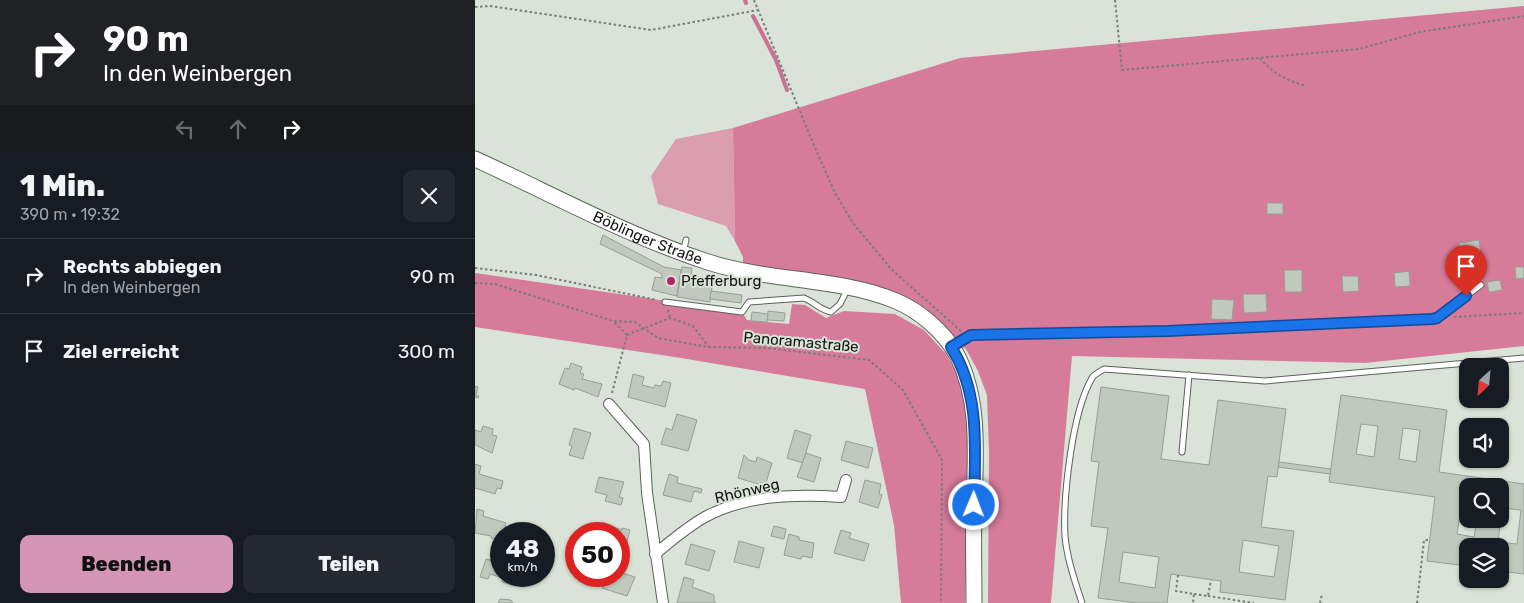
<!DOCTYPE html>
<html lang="de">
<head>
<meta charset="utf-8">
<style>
	body { margin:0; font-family:Rubik,sans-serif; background:#242831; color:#f1f3f6; height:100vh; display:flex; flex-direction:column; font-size:19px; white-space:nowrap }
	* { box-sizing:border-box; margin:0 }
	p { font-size:16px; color:#9ea1a6 }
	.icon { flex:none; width:28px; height:28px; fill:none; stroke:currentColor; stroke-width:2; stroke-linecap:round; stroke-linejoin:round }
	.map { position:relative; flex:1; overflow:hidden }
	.drawer { display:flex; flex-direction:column; background:#171b24; width:475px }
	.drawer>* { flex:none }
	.banner { background:#202124; color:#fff; overflow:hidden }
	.needle { width:32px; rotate:206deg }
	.controls { position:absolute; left:984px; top:358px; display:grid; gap:10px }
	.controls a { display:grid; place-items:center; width:50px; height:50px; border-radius:10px; background:#171b24; box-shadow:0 1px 4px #0004; font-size:25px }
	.speed { position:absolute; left:15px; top:522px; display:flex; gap:10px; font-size:25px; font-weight:700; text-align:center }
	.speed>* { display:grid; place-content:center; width:65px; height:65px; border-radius:50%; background:#171b24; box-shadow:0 1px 4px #0004; line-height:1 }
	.speed small { font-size:12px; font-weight:400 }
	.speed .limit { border:8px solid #d22; background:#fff; color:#111 }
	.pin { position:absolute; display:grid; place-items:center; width:42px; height:42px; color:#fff; margin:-51px -21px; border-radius:50% 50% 50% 0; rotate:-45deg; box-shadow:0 0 5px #0007 }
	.pin .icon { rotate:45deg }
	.me { position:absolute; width:55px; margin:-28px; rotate:1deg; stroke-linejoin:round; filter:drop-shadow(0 0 4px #0008) }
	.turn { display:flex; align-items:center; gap:18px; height:105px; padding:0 20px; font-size:22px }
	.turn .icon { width:65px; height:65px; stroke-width:2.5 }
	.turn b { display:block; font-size:35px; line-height:42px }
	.lanes { display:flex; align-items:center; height:48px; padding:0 20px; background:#0003; justify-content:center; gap:25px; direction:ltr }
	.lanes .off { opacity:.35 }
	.round { display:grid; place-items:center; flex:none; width:52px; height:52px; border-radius:10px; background:#242831 }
	.overview { display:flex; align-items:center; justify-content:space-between; height:85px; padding:0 20px }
	h1 { font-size:30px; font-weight:800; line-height:38px }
	.button { display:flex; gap:10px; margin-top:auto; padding:10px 20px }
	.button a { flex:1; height:58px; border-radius:10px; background:#d496b4; color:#111; font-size:20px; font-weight:800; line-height:58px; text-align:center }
	.button a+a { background:#242831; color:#f1f3f6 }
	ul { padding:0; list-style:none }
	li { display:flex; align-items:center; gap:15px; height:75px; padding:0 20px; border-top:1px solid #363941 }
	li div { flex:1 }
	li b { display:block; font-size:19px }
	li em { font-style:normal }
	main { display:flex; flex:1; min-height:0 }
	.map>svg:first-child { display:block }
	.green { fill:#dc9db0 }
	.forest { fill:#d67c9a }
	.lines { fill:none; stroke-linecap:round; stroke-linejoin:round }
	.stream { stroke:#cb7290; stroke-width:4 }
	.building { fill:#c0c9be; stroke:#979f95; fill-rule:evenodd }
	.service-casing { stroke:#5b6359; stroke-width:7 }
	.minor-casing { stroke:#5b6359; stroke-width:12 }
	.secondary-casing { stroke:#5b6359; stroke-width:17 }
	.path { stroke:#787e77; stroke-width:2; stroke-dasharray:2.5 2.5; stroke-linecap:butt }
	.service { stroke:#fff; stroke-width:5 }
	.minor { stroke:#fff; stroke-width:10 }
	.secondary { stroke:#fff; stroke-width:15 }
	.route-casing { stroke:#114b97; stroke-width:12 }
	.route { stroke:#1a73e8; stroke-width:9 }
	.poi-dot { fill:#b02563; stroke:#dae3d8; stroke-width:2 }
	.labels { text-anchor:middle; stroke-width:4; stroke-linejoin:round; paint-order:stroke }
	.street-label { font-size:15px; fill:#121511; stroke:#dae3d8 }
	.poi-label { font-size:15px; fill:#121511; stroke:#dae3d8; text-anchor:start }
</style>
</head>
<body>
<main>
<section class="drawer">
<div class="banner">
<div class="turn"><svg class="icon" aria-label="right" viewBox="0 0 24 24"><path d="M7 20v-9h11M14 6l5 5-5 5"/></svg><div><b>90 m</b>In den Weinbergen</div></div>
<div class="lanes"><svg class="icon off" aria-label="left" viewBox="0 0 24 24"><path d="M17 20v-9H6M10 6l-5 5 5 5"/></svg><svg class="icon off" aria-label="ahead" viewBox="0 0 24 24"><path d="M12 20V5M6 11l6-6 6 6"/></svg><svg class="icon" aria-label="right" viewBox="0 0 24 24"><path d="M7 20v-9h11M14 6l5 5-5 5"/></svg></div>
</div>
<div class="overview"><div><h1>1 Min.</h1><p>390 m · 19:32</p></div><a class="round"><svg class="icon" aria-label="close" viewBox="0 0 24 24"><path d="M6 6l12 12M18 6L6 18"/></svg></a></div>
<ul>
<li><svg class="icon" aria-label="right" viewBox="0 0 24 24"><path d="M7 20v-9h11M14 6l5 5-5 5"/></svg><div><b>Rechts abbiegen</b><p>In den Weinbergen</p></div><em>90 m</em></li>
<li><svg class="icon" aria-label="arrive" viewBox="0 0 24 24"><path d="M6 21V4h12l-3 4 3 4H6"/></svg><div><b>Ziel erreicht</b></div><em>300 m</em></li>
</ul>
<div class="button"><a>Beenden</a><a>Teilen</a></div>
</section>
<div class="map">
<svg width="1049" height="603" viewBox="0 0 1049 603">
	<rect width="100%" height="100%" fill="#dae3d8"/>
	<polygon class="green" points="258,128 260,241 251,226 183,204 176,176 201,139"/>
	<g class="forest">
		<polygon points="1049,6 1049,346 890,363 597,356 576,603 513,603 514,453 512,395 503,371 491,349 458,326 373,287 268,271 268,257 260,241 258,128 485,58"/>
		<polygon points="0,273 267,312 272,320 314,324 317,304 330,305 351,318 369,311 420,314 449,330 471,354 483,376 492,400 494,458 490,603 426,603 419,525 390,389 206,358 0,327"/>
	</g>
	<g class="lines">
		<g class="stream">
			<polyline points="270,0 271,3"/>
			<polyline points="278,16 301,60 312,90"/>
		</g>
	</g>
	<g class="building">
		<rect x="792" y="203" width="16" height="11"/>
		<polygon points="128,235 189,267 206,270 202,296 177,290 180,277 187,278 187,274 125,244"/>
		<polygon points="1004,240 1008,270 989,273 984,243"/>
		<polygon points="207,267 217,268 215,284 237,287 235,302 202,297"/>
		<polygon points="1040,267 1049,267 1049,278 1041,279"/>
		<polygon points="809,270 827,270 827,292 810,292"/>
		<polygon points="934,271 935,286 920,287 919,273"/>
		<polygon points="867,276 883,276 884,291 868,292"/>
		<polygon points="1025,280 1027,290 1014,292 1012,282"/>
		<polygon points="236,291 267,295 266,303 235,299"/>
		<polygon points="768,294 791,294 792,312 769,313"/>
		<polygon points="737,299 759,300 757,320 736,319"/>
		<polygon points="293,311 310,313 309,321 292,320"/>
		<polygon points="277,312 293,314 292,322 276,321"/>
		<polygon points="96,363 107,367 105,373 109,374 107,379 127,384 123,397 100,388 99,390 84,384 90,368 94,369"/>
		<polygon points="158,374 169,377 167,385 179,388 180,385 186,386 188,381 196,383 190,407 153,397"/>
		<polygon points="0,386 3,387 1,395 4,396 3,398 0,397"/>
		<path d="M 626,387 L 694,396 L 686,459 L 734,465 L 743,400 L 811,409 L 802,477 L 793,476 L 786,527 L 819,531 L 810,600 L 745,592 L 746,581 L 696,574 L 692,603 L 662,603 L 623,598 L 633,528 L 616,526 L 624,462 L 616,461 ZM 768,540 L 804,546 L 799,577 L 764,572 ZM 648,552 L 684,557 L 680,588 L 644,582 Z"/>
		<path d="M 866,395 L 972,410 L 964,472 L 1049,484 L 1049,574 L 1025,571 L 1025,546 L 992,546 L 992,566 L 952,561 L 960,497 L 854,482 ZM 886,424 L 903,426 L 899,457 L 881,454 ZM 928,428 L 945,430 L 941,462 L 924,459 ZM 992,486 L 1025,486 L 1025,519 L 1002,519 L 999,537 L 982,534 L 987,502 L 992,503 ZM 1027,508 L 1046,510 L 1042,544 L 1023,542 Z"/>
		<polygon points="202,414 222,420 213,451 186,444 191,428 197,430"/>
		<polygon points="8,426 18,429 17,435 22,436 17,453 0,445 0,430 6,432"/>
		<polygon points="99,428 116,433 108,459 94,455 97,446 94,445"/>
		<polygon points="320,430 336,435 328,463 312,458"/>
		<polygon points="371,441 398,448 393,468 366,460"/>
		<polygon points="331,453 346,458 339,482 322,477"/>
		<polygon points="269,455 274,460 281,462 282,457 297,463 290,486 263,478"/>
		<polygon points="804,462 856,469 855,474 803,467"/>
		<polygon points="0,464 6,466 4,474 28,481 26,489 22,488 20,494 0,488"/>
		<polygon points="194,474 203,477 202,483 227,489 226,493 219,491 216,502 188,495"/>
		<polygon points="124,477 149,482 144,497 148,498 146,505 130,501 132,495 120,492"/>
		<polygon points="390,480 406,484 404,494 407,495 403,508 384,502"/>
		<polygon points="2,509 9,511 8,516 31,523 28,534 26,534 26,541 16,538 16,536 0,533"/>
		<polygon points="127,523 147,530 147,528 155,530 150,549 144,547 144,534 124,534"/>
		<polygon points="299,526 311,529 309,539 296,536"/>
		<polygon points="366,530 376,533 374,538 394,544 389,561 359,553"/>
		<polygon points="314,534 324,537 324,540 339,543 337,558 327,556 326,559 309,555"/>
		<polygon points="264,541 289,548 284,568 259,562"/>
		<polygon points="216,544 240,551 234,571 210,564"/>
		<polygon points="11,559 26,563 26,576 42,576 40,586 27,582 28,578 15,574 13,579 5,577"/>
		<polygon points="147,573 160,577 152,596 127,588 131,576 146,576"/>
		<polygon points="209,577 219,580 217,587 239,595 239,601 241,603 202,603"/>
		<polygon points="25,599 36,600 38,603 23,603"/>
	</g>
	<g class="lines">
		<g class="service-casing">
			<g id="service">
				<polyline points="208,252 211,240"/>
				<path d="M 190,302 L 267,312 L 274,302 L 329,298 C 341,303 343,309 356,312 L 365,304 L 372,290"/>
				<polyline points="483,342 496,335 510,333 693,331 957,319 962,318 1006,285"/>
				<polyline points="707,452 714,375"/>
				<path d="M 607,603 C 600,581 592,559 590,536 C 588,497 597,412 617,378 C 619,374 625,372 629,369 L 790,381 L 1049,358"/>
			</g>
		</g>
		<g class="minor-casing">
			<g id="minor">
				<polyline points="134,404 169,444 172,493 188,603"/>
				<path d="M 180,554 C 196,541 212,527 230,517 C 270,495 321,494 366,497 L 371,480"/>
			</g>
		</g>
		<g class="secondary-casing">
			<g id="secondary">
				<path id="s1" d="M 0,159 C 77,194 153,236 233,262 C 294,282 364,277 421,301 C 445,311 469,332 482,355 C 506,402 500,457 499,509 C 498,540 499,572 499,603"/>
			</g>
		</g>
		<g class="path">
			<polyline points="279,0 338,143 360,193 378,223 416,269 486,331"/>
			<polyline points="640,0 647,70 884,49 945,32 1049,16"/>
			<polyline points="0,7 15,6 176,30 283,10"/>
			<path d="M 785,58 C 797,73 813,81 831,86"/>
			<polyline points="0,268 61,275 182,300"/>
			<polyline points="0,283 20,284 138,321 160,322 183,338 233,347 292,348 394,360 428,390 467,460 466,603"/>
			<polyline points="193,310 195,318"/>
			<polyline points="979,317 1049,313"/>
			<polyline points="152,335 195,318 218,326 233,346"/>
			<polyline points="137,393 152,335 138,321"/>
			<polyline points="703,575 701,591 719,594 718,603"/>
			<polyline points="719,594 733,596 736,580"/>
			<polyline points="733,596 779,603"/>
			<polyline points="845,603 847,594"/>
			<polyline points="942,603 949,540 954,540"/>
		</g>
		<use href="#service" class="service"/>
		<use href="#minor" class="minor"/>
		<use href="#secondary" class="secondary"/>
	</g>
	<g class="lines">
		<g class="route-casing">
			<path id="route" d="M 499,505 C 500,451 506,394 476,347 L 496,335 L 693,331 L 957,319 L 962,318 L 991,296"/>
		</g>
		<use href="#route" class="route"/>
	</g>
	<circle class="poi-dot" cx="196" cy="281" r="5"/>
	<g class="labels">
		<g class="street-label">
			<text dy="5" stroke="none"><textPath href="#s1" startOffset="190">Böblinger Straße</textPath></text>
			<text transform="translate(326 342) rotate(5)" y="5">Panoramastraße</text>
			<text transform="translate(272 491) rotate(-13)" y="5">Rhönweg</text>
		</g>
		<g class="poi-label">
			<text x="206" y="286">Pfefferburg</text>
		</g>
	</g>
</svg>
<div class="controls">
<a><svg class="needle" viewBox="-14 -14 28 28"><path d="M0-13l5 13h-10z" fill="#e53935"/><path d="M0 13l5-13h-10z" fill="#9ea1a6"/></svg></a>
<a><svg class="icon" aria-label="sound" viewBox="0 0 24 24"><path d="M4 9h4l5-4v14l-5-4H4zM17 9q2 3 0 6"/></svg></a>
<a><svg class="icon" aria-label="search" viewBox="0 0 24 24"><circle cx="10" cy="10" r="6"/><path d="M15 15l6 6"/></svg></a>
<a><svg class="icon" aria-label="layers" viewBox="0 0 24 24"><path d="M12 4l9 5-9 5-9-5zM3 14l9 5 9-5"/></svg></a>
</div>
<div class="speed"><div>48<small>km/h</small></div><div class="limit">50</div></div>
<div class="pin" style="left:991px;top:296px;background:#d93025"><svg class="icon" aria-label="arrive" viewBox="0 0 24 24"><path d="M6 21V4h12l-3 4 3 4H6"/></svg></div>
<svg class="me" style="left:499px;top:505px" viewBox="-20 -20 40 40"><circle r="17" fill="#1a73e8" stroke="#fff" stroke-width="3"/><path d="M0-11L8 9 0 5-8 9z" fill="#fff"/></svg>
</div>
</main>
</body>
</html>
